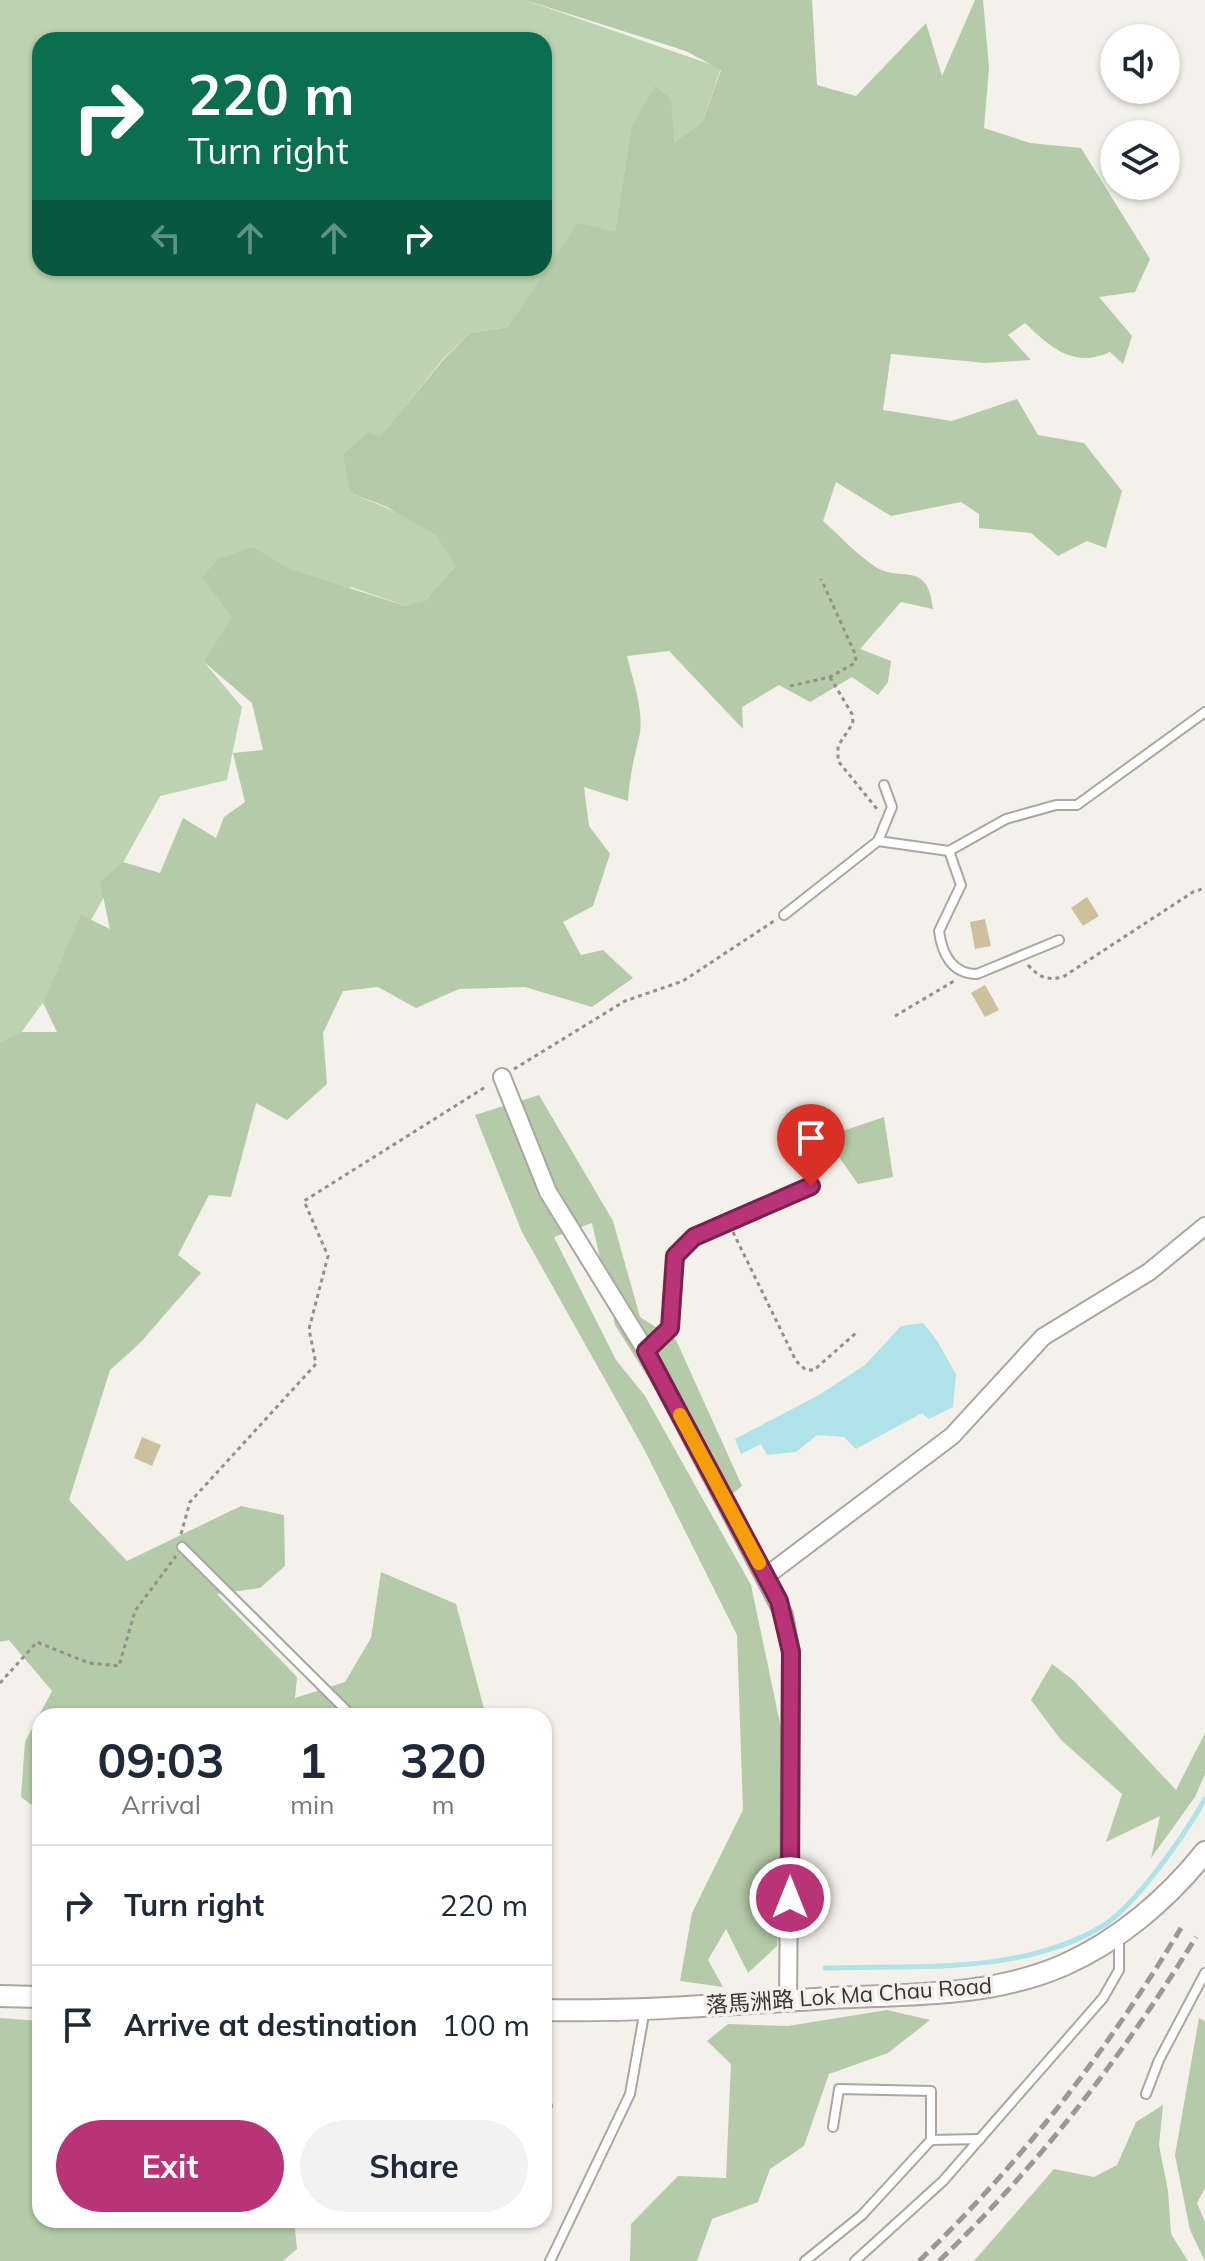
<!DOCTYPE html>
<html lang="en">
<head>
<meta charset="utf-8">
<style>
	body { margin:0; font-family:Mulish,"Noto Sans SC",sans-serif; background:#f2f2f3; color:#1f2937; height:100vh; display:flex; flex-direction:column; font-size:30px; white-space:nowrap }
	* { box-sizing:border-box; margin:0 }
	p { font-size:26px; color:#747a83 }
	.icon { flex:none; width:44px; height:44px; fill:none; stroke:currentColor; stroke-width:2; stroke-linecap:round; stroke-linejoin:round }
	.map { position:relative; flex:1; overflow:hidden }
	.side { position:absolute; left:32px; top:1708px; width:520px; height:520px; display:flex; flex-direction:column; background:#fff; border-radius:24px; box-shadow:0 2px 6px #0004 }
	.side>* { flex:none }
	.guide { position:absolute; left:32px; top:32px; width:520px; height:244px; border-radius:24px; box-shadow:0 2px 6px #0004; background:#0b6e4f; color:#fff; overflow:hidden }
	.tools { position:absolute; left:1100px; top:24px; display:grid; gap:16px }
	.tools a { display:grid; place-items:center; width:80px; height:80px; border-radius:50%; background:#fff; box-shadow:0 2px 6px #0004; font-size:40px }
	.pin { position:absolute; display:grid; place-items:center; width:68px; height:68px; color:#fff; margin:-82px -34px; border-radius:50% 50% 50% 0; rotate:-45deg; box-shadow:0 0 8px #0007 }
	.pin .icon { rotate:45deg }
	.me { position:absolute; width:88px; margin:-44px; rotate:0deg; stroke-linejoin:round; filter:drop-shadow(0 0 6px #0008) }
	.turn { display:flex; align-items:center; gap:28px; height:168px; padding:0 24px; font-size:36px }
	.turn .icon { width:104px; height:104px; stroke-width:2.5 }
	.turn b { display:block; font-size:56px; line-height:68px }
	.lanes { display:flex; align-items:center; height:76px; padding:0 24px; background:#0003; justify-content:center; gap:40px; direction:ltr }
	.lanes .off { opacity:.35 }
	.eta { display:flex; justify-content:space-evenly; align-items:center; height:136px; text-align:center }
	.eta b { font-size:48px; font-weight:700; line-height:56px }
	.primary-button { display:flex; gap:16px; margin-top:auto; padding:16px 24px }
	.primary-button a { flex:1; height:92px; border-radius:48px; background:#b93377; color:#fff; font-size:32px; font-weight:700; line-height:92px; text-align:center }
	.primary-button a+a { background:#f2f2f3; color:#1f2937 }
	ul { padding:0; list-style:none }
	li { display:flex; align-items:center; gap:24px; height:120px; padding:0 24px; border-top:2px solid #e0e1e3 }
	li div { flex:1 }
	li b { display:block; font-size:30px }
	li em { font-style:normal }
	.map>svg:first-child { display:block }
	.green { fill:#bcd2b0; fill-rule:evenodd }
	.forest { fill:#b4caa8 }
	.water { fill:#b0e2e9 }
	.lines { fill:none; stroke-linecap:round; stroke-linejoin:round }
	.stream { stroke:#b0e2e9; stroke-width:5 }
	.building { fill:#ccc19c }
	.service-casing { stroke:#a9a7a0; stroke-width:12 }
	.minor-casing { stroke:#a9a7a0; stroke-width:20 }
	.tertiary-casing { stroke:#a9a7a0; stroke-width:24 }
	.path { stroke:#92908b; stroke-width:3; stroke-dasharray:4 4; stroke-linecap:butt }
	.service { stroke:#fff; stroke-width:8 }
	.minor { stroke:#fff; stroke-width:16 }
	.tertiary { stroke:#fff; stroke-width:20 }
	.rail { stroke:#9a9994; stroke-width:5; stroke-dasharray:12 6; stroke-linecap:butt }
	.route-casing { stroke:#78214d; stroke-width:20 }
	.route { stroke:#b93377; stroke-width:14 }
	.slow { stroke:#f59e0b; stroke-width:14 }
	.labels { text-anchor:middle; stroke-width:7; stroke-linejoin:round; paint-order:stroke }
	.street-label { font-size:22px; fill:#353431; stroke:#f3f1ea }
</style>
</head>
<body>
<div class="map">
<svg width="1205" height="2261" viewBox="0 0 1205 2261">
	<rect width="100%" height="100%" fill="#f3f1ea"/>
	<path class="green" d="M 0,0 L 525,0 L 721,68 L 703,121 L 673,144 L 631,128 L 615,233 L 508,327 L 470,333 L 443,359 L 380,438 L 351,493 L 432,527 L 457,566 L 432,603 L 406,606 L 351,587 L 204,662 L 242,707 L 227,780 L 160,796 L 54,987 L 0,1062 ZM 40,40 L 544,40 L 544,268 L 40,268 Z"/>
	<g class="forest">
		<path d="M 525,0 L 812,0 L 817,85 L 856,96 L 926,23 L 942,76 L 975,0 L 983,0 L 989,67 L 984,128 L 1030,143 L 1081,148 L 1150,259 L 1135,292 L 1099,297 L 1132,336 L 1123,364 L 1110,352 C 1074,369 1050,347 1025,323 L 1008,335 L 1031,360 L 986,363 L 891,354 L 883,410 L 952,421 L 1017,399 L 1038,435 L 1084,443 L 1122,491 L 1106,548 L 1087,541 L 1058,556 L 1031,533 L 979,528 L 979,514 L 961,502 L 891,516 L 836,482 L 823,521 C 840,536 857,555 876,567 C 900,583 928,559 933,609 L 901,602 L 860,649 L 891,661 L 888,682 L 878,695 L 852,677 L 810,702 L 779,685 L 742,707 L 743,729 L 669,651 L 627,656 C 633,681 645,713 639,738 C 633,762 630,776 628,801 L 584,787 L 589,826 L 610,854 L 593,906 L 563,922 L 581,955 L 603,950 L 633,978 L 592,1007 L 525,987 L 459,989 L 416,1008 L 378,987 L 343,991 L 323,1033 L 327,1084 L 287,1120 L 256,1103 L 231,1197 L 209,1195 L 178,1255 L 201,1273 L 140,1343 L 110,1370 L 69,1500 L 127,1561 L 241,1506 L 284,1515 L 285,1566 L 260,1588 L 217,1594 L 297,1677 L 295,1698 L 345,1682 L 371,1638 L 381,1572 L 456,1604 L 486,1716 L 40,1716 L 40,1811 L 21,1797 L 25,1742 L 52,1691 L 9,1640 L 0,1642 L 0,1043 L 22,1032 L 57,1032 L 43,1003 L 81,915 L 110,929 L 100,882 L 123,862 L 160,873 L 183,818 L 216,838 L 224,817 L 245,802 L 233,753 L 263,750 L 252,703 L 204,662 L 232,617 L 202,578 L 218,559 L 253,547 L 289,569 L 406,606 L 426,601 L 456,566 L 436,535 L 387,507 L 351,493 L 343,455 L 368,432 L 380,437 L 444,359 L 470,333 L 508,327 L 578,223 L 615,232 L 631,128 L 655,86 L 671,99 L 674,143 L 703,121 L 721,70 L 686,51 Z"/>
		<polygon points="539,1095 613,1221 640,1317 676,1340 742,1486 725,1500 615,1325 592,1223 554,1237 616,1360 645,1396 751,1585 789,1766 777,1946 748,1973 726,1929 708,1960 723,1987 680,1981 692,1913 743,1810 737,1635 644,1449 522,1232 475,1115"/>
		<polygon points="884,1117 893,1177 858,1184 825,1137"/>
		<polygon points="1052,1664 1073,1680 1176,1790 1205,1733 1205,1774 1195,1797 1151,1858 1160,1816 1106,1842 1122,1794 1061,1740 1031,1700"/>
		<polygon points="887,2010 930,2020 888,2053 829,2074 804,2146 770,2169 758,2202 712,2219 697,2261 630,2261 631,2224 678,2176 726,2178 731,2064 707,2041 728,2024 788,2026"/>
		<polygon points="0,2018 40,2021 40,2220 294,2220 297,2249 283,2261 0,2261"/>
		<polygon points="1199,2018 1205,2021 1205,2188 1197,2203 1205,2222 1205,2261 1190,2230 1175,2155"/>
		<polygon points="1163,2105 1159,2145 1168,2191 1171,2234 1188,2261 974,2261 1054,2169 1094,2177 1117,2165 1136,2122"/>
	</g>
	<polygon class="water" points="923,1323 936,1339 956,1374 953,1407 929,1419 922,1413 856,1449 844,1437 817,1435 796,1452 767,1455 761,1444 741,1454 735,1439 819,1395 865,1365 901,1326"/>
	<g class="lines">
		<path class="stream" d="M 825,1968 C 917,1965 1019,1975 1101,1927 C 1135,1907 1186,1833 1205,1799"/>
	</g>
	<g class="building">
		<polygon points="1087,897 1099,916 1083,926 1071,908"/>
		<polygon points="985,919 991,946 975,949 970,922"/>
		<polygon points="985,985 999,1010 985,1017 971,993"/>
		<polygon points="142,1437 161,1445 152,1466 134,1458"/>
	</g>
	<g class="lines">
		<g class="service-casing">
			<g id="service">
				<polyline points="878,841 892,807 884,785"/>
				<path d="M 949,851 L 961,885 L 939,931 C 942,954 952,974 977,974 L 1059,940"/>
				<polyline points="784,915 878,841 949,851 1006,819 1056,805 1077,805 1205,712"/>
				<polyline points="647,1351 670,1328 675,1256 694,1237 811,1186"/>
				<polyline points="182,1547 352,1716"/>
				<polyline points="1146,2094 1159,2060 1205,1973"/>
				<polyline points="544,2104 547,2106"/>
				<polyline points="833,2127 839,2089 931,2091 931,2140"/>
				<polyline points="550,2261 630,2094 645,2009"/>
				<polyline points="805,2261 862,2215 931,2140 980,2139"/>
				<polyline points="855,2261 943,2181 1103,1998 1119,1970 1119,1938"/>
			</g>
		</g>
		<g class="minor-casing">
			<g id="minor">
				<polyline points="502,1077 548,1192 646,1351 784,1615 791,1652 788,2001"/>
				<polyline points="766,1576 952,1436 1043,1337 1149,1272 1205,1226"/>
			</g>
		</g>
		<g class="tertiary-casing">
			<g id="tertiary">
				<polyline points="0,1996 40,1997"/>
				<path d="M 544,2010 C 639,2012 735,2004 830,1998 C 908,1994 991,1997 1064,1965 C 1118,1941 1168,1899 1205,1852"/>
			</g>
		</g>
		<g class="path">
			<polyline points="830,677 852,714 853,723 838,746 838,761 877,809"/>
			<polyline points="790,686 830,677 855,663 856,656 821,579"/>
			<path d="M 1028,965 C 1039,977 1047,981 1063,977 L 1193,892 L 1205,888"/>
			<polyline points="895,1016 954,981"/>
			<polyline points="514,1069 625,1001 683,981 774,921"/>
			<polyline points="733,1232 796,1361 806,1370 814,1370 856,1333"/>
			<polyline points="181,1534 190,1502 316,1364 309,1329 328,1256 304,1201 487,1086"/>
			<polyline points="0,1683 37,1642 89,1663 119,1666 135,1611 176,1556"/>
		</g>
		<use href="#service" class="service"/>
		<use href="#minor" class="minor"/>
		<use href="#tertiary" class="tertiary"/>
		<g class="rail">
			<path d="M 919,2261 C 1023,2161 1107,2051 1181,1928"/>
			<path d="M 939,2261 C 1040,2164 1123,2056 1196,1937"/>
		</g>
	</g>
	<g class="lines">
		<g class="route-casing">
			<polyline id="route" points="790,1898 791,1652 779,1601 646,1351 670,1328 675,1256 694,1237 811,1186"/>
		</g>
		<use href="#route" class="route"/>
		<polyline class="slow" points="680,1415 759,1563"/>
	</g>
	<g class="labels">
		<g class="street-label">
			<text transform="translate(849 1995) rotate(-4)" y="8">落馬洲路 Lok Ma Chau Road</text>
		</g>
	</g>
</svg>
<div class="tools">
<a><svg class="icon" aria-label="sound" viewBox="0 0 24 24"><path d="M4 9h4l5-4v14l-5-4H4zM17 9q2 3 0 6"/></svg></a>
<a><svg class="icon" aria-label="layers" viewBox="0 0 24 24"><path d="M12 4l9 5-9 5-9-5zM3 14l9 5 9-5"/></svg></a>
</div>
<div class="pin" style="left:811px;top:1186px;background:#d93025"><svg class="icon" aria-label="arrive" viewBox="0 0 24 24"><path d="M6 21V4h12l-3 4 3 4H6"/></svg></div>
<svg class="me" style="left:790px;top:1898px" viewBox="-20 -20 40 40"><circle r="17" fill="#b93377" stroke="#fff" stroke-width="3"/><path d="M0-11L8 9 0 5-8 9z" fill="#fff"/></svg>
<div class="guide">
<div class="turn"><svg class="icon" aria-label="right" viewBox="0 0 24 24"><path d="M7 20v-9h11M14 6l5 5-5 5"/></svg><div><b>220 m</b>Turn right</div></div>
<div class="lanes"><svg class="icon off" aria-label="left" viewBox="0 0 24 24"><path d="M17 20v-9H6M10 6l-5 5 5 5"/></svg><svg class="icon off" aria-label="ahead" viewBox="0 0 24 24"><path d="M12 20V5M6 11l6-6 6 6"/></svg><svg class="icon off" aria-label="ahead" viewBox="0 0 24 24"><path d="M12 20V5M6 11l6-6 6 6"/></svg><svg class="icon" aria-label="right" viewBox="0 0 24 24"><path d="M7 20v-9h11M14 6l5 5-5 5"/></svg></div>
</div>
<section class="side">
<div class="eta">
<div><b>09:03</b><p>Arrival</p></div>
<div><b>1</b><p>min</p></div>
<div><b>320</b><p>m</p></div>
</div>
<ul>
<li><svg class="icon" aria-label="right" viewBox="0 0 24 24"><path d="M7 20v-9h11M14 6l5 5-5 5"/></svg><div><b>Turn right</b></div><em>220 m</em></li>
<li><svg class="icon" aria-label="arrive" viewBox="0 0 24 24"><path d="M6 21V4h12l-3 4 3 4H6"/></svg><div><b>Arrive at destination</b></div><em>100 m</em></li>
</ul>
<div class="primary-button"><a>Exit</a><a>Share</a></div>
</section>
</div>
</body>
</html>
